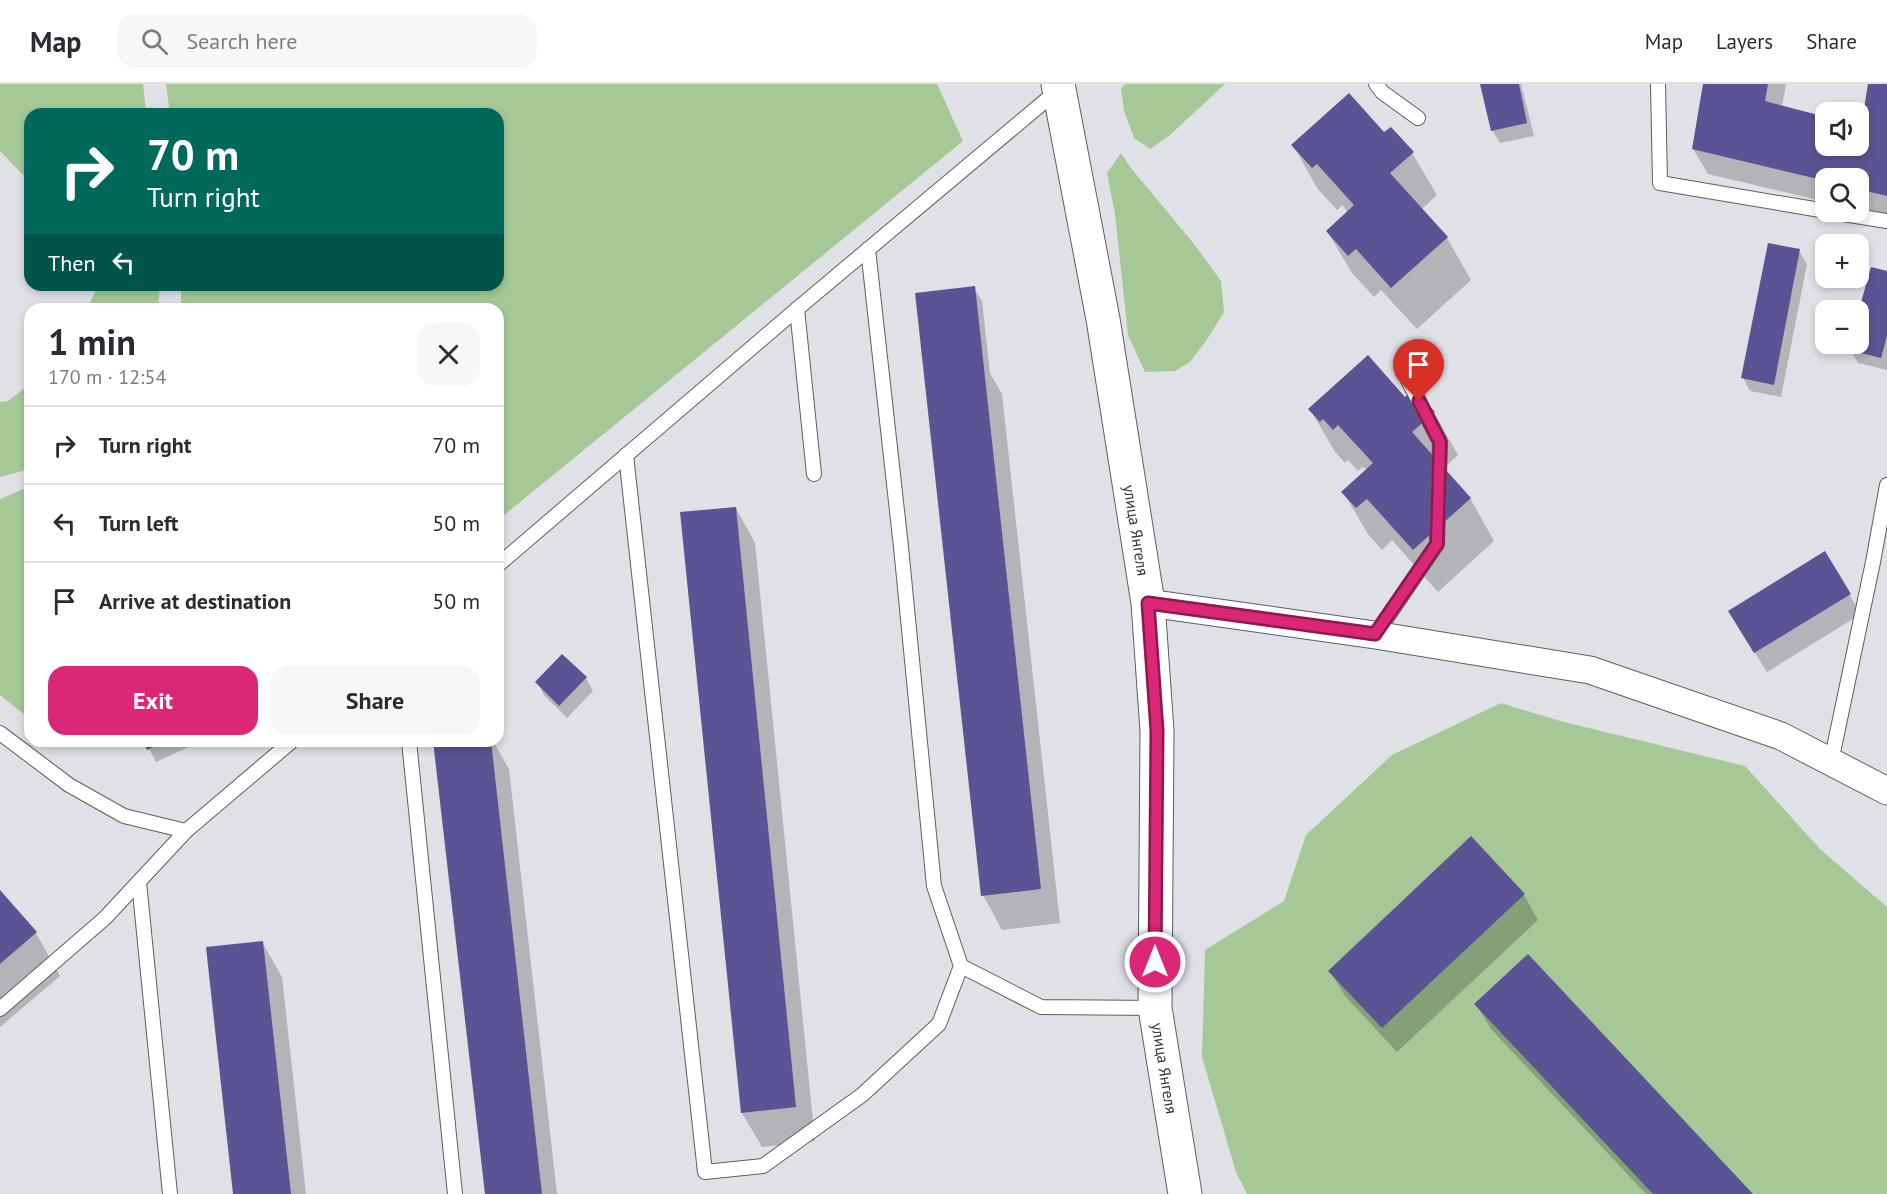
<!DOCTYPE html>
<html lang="en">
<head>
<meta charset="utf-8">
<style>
	body { margin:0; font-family:"PT Sans",sans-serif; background:#f7f7f7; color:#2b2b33; height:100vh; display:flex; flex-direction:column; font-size:22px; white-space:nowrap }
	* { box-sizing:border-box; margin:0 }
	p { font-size:20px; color:#7c7c81 }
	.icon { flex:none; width:33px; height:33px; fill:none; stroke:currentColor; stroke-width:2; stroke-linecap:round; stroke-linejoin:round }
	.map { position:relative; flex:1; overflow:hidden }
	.panel { position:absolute; left:24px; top:219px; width:480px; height:444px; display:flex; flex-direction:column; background:#fff; border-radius:18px; box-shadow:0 3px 9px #0003 }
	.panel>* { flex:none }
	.hud { position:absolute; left:24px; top:24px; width:480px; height:183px; border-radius:18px; box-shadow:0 3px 9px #0003; background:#00695c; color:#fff; overflow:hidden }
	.fabs { position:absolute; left:1815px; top:18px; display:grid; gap:12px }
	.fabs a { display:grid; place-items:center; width:54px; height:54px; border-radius:12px; background:#fff; box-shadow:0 3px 9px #0003; font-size:30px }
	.pin { position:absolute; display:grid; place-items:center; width:51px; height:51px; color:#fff; margin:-62px -26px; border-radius:50% 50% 50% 0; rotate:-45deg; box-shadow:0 0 6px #0007 }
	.pin .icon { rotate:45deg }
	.me { position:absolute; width:66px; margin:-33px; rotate:0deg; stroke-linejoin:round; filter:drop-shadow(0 0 4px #0008) }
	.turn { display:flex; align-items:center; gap:21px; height:126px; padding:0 24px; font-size:27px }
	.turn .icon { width:78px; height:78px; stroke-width:2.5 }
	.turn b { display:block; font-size:42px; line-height:51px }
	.then { display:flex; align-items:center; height:57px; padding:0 24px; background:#0003; gap:12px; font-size:22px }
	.round { display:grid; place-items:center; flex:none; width:63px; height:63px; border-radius:18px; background:#f7f7f7 }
	.head { display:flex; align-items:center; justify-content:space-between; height:102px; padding:0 24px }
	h1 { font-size:36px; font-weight:700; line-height:45px }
	.cta { display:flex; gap:12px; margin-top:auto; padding:12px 24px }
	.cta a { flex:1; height:69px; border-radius:18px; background:#db2777; color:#fff; font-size:24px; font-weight:700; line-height:69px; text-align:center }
	.cta a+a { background:#f7f7f7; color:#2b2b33 }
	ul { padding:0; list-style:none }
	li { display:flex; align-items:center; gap:18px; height:78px; padding:0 24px; border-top:2px solid #e1e1e2 }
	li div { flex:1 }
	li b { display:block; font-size:22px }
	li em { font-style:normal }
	header { display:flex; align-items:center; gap:36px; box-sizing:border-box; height:84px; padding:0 30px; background:#fff; border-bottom:2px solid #e1e1e2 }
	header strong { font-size:28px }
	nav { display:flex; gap:33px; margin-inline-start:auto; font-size:21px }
	.search { width:420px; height:54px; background:#f7f7f7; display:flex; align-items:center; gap:15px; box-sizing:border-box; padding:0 21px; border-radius:18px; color:#7c7c81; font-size:22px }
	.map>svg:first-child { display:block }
	.green { fill:#a4c997 }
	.shadow { fill:#0003 }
	.building { fill:#5a5494 }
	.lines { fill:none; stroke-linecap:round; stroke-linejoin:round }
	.service-casing { stroke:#5d5d63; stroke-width:16 }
	.minor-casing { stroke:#5d5d63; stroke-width:29 }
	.tertiary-casing { stroke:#5d5d63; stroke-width:35 }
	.service { stroke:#fff; stroke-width:14 }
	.minor { stroke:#fff; stroke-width:27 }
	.tertiary { stroke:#fff; stroke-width:33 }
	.route-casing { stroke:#8e194d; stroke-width:15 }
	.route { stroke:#db2777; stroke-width:10 }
	.labels { text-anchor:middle; stroke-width:6; stroke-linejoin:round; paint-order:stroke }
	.street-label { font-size:16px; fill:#37373a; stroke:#fff }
</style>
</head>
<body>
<header>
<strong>Map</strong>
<div class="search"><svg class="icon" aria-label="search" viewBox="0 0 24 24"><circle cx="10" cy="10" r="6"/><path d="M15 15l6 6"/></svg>Search here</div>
<nav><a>Map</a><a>Layers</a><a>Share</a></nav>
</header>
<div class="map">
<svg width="1887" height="1110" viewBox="0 0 1887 1110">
	<rect width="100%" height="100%" fill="#e0e0e7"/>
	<g class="green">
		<polygon points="0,0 143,0 146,30 30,30 30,98 0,67"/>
		<polygon points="166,0 937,0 963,57 498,436 498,225 181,225 181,201 498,201 498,30 170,30"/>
		<polygon points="1125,0 1225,0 1170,51 1150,65 1134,54 1124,27 1121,4"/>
		<polygon points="1121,69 1130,83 1194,160 1221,197 1224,228 1206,257 1190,278 1175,287 1145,288 1128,251 1115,130 1107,89"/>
		<polygon points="94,201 160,201 158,225 87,225 96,206"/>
		<polygon points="30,300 30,385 0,393 0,318 8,317"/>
		<polygon points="28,403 30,404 30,635 0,611 0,415"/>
		<polygon points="1501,619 1560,637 1745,682 1820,765 1887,823 1887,1110 1247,1110 1236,1088 1202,973 1205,866 1284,817 1306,751 1392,671"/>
	</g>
	<g class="shadow">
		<polygon points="1482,0 1521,0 1534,52 1500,59 1492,46"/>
		<polygon points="1705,0 1786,0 1782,23 1826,62 1858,62 1870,0 1887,0 1887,133 1858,126 1858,94 1826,94 1826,118 1708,90 1693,65"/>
		<polygon points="1384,50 1412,69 1437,111 1421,126 1447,154 1471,196 1417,245 1381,206 1374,213 1352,189 1327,147 1348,128 1342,121 1337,126 1317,104 1293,61"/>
		<polygon points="1799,167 1807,180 1781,313 1750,307 1743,294"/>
		<polygon points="1887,188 1887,286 1858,279 1850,265 1852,260 1858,260"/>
		<polygon points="974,204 982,217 990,289 1002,310 1060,839 1002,846 983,811"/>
		<polygon points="1405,315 1434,329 1458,371 1443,385 1470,414 1494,457 1438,508 1392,456 1382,466 1368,450 1343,408 1367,387 1363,383 1358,387 1348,376 1345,379 1335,368 1310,325"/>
		<polygon points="736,424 755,459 815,1057 762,1063 742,1029"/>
		<polygon points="1824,469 1861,530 1767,588 1741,547"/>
		<polygon points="586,594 593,607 567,634 544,611 537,598"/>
		<polygon points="145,657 191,657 193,661 156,678"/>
		<polygon points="435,657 493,657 509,685 557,1110 486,1110"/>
		<polygon points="0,808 36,849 60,892 0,943"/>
		<polygon points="1524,811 1538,836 1397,968 1345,912 1330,887"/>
		<polygon points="262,858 282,893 306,1110 234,1110"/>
		<polygon points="1476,920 1751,1110 1646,1110 1491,945"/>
	</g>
	<g class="building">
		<polygon points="1480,0 1519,0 1527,39 1491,47"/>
		<polygon points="1703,0 1768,0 1765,17 1826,33 1826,62 1858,62 1858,42 1861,43 1868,0 1887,0 1887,112 1858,105 1858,94 1826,94 1826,97 1692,65"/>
		<polygon points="1349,9 1384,48 1391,43 1414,68 1390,89 1448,153 1391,204 1356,165 1348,172 1326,147 1354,121 1317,80 1312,84 1291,61"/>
		<polygon points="1768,159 1800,165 1774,301 1741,294"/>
		<polygon points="1871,183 1887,187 1887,252 1881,274 1849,266 1851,260 1858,260 1858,229"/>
		<polygon points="975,202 1041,805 981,812 915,209"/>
		<polygon points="1368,271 1405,313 1414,304 1435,328 1412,348 1471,414 1413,466 1367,415 1356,424 1341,408 1373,379 1338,341 1333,346 1323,335 1320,338 1308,325"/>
		<polygon points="736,423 796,1023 741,1029 680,428"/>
		<polygon points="1825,467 1851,510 1754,569 1728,527"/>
		<polygon points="562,570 587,593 559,622 535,598"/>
		<polygon points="143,657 165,657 147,666"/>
		<polygon points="433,657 491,657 542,1110 485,1110"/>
		<polygon points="1471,752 1525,810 1382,944 1328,887"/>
		<polygon points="0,806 37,848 0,880"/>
		<polygon points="263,857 291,1110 233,1110 206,863"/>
		<polygon points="1528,870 1753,1110 1653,1110 1474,920"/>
	</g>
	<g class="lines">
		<g class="service-casing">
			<g id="service">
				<polyline points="1376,0 1382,8 1418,34"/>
				<polyline points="1658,0 1660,99 1826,127"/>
				<polyline points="1831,128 1887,137"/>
				<polyline points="797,225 814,390"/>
				<polyline points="626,371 705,1088 763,1082 862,1011 939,940 961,882 934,802 901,463 868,165"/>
				<polyline points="498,481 797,225 1057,7"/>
				<polyline points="1375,551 1437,460 1440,358 1408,296"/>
				<polyline points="0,649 69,701 124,732 186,747"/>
				<polyline points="409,657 455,1110"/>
				<polyline points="1831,678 1873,478 1887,401"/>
				<polyline points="139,798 170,1110"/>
				<polyline points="961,882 1041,923 1155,924"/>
				<polyline points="0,925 105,834 186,747 292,657"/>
			</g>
		</g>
		<g class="minor-casing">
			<polyline id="minor" points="1148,519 1375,551 1590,586 1781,652 1887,707"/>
		</g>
		<g class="tertiary-casing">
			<g id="tertiary">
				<path id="s1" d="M 1058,0 L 1103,235 L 1148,519 L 1157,647 L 1155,924 L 1185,1110"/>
			</g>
		</g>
		<use href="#service" class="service"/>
		<use href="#minor" class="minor"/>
		<use href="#tertiary" class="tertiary"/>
	</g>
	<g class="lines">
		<g class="route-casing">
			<polyline id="route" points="1155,878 1157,647 1148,519 1375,550 1437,460 1440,358 1419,317"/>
		</g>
		<use href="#route" class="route"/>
	</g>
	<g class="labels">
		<g class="street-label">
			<text dy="6" stroke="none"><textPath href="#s1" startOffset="453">улица Янгеля</textPath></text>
			<text dy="6" stroke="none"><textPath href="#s1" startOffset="993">улица Янгеля</textPath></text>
		</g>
	</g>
</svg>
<div class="fabs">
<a><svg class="icon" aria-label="sound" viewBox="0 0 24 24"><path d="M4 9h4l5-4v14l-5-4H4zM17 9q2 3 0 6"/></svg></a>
<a><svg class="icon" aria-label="search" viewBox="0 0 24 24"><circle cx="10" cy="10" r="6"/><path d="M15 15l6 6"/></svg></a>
<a>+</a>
<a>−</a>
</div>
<div class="pin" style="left:1419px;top:317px;background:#d93025"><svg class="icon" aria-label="arrive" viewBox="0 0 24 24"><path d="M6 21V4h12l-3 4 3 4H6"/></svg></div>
<svg class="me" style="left:1155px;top:878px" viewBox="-20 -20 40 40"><circle r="17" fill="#db2777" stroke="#fff" stroke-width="3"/><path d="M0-11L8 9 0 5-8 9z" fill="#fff"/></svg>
<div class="hud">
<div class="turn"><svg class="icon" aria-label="right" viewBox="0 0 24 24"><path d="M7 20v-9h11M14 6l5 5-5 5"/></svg><div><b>70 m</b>Turn right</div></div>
<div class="then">Then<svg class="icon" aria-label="left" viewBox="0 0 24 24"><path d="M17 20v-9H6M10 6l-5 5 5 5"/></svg></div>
</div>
<section class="panel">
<div class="head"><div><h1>1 min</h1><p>170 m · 12:54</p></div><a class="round"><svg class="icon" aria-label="close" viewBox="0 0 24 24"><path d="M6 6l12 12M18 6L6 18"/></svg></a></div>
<ul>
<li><svg class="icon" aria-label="right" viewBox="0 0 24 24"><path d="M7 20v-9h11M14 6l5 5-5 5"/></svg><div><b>Turn right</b></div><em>70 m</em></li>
<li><svg class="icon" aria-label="left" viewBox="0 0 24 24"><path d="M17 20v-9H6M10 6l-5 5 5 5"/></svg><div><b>Turn left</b></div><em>50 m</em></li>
<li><svg class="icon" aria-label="arrive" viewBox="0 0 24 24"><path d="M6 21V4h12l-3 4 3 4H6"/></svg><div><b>Arrive at destination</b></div><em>50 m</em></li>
</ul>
<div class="cta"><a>Exit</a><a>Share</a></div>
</section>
</div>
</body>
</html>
